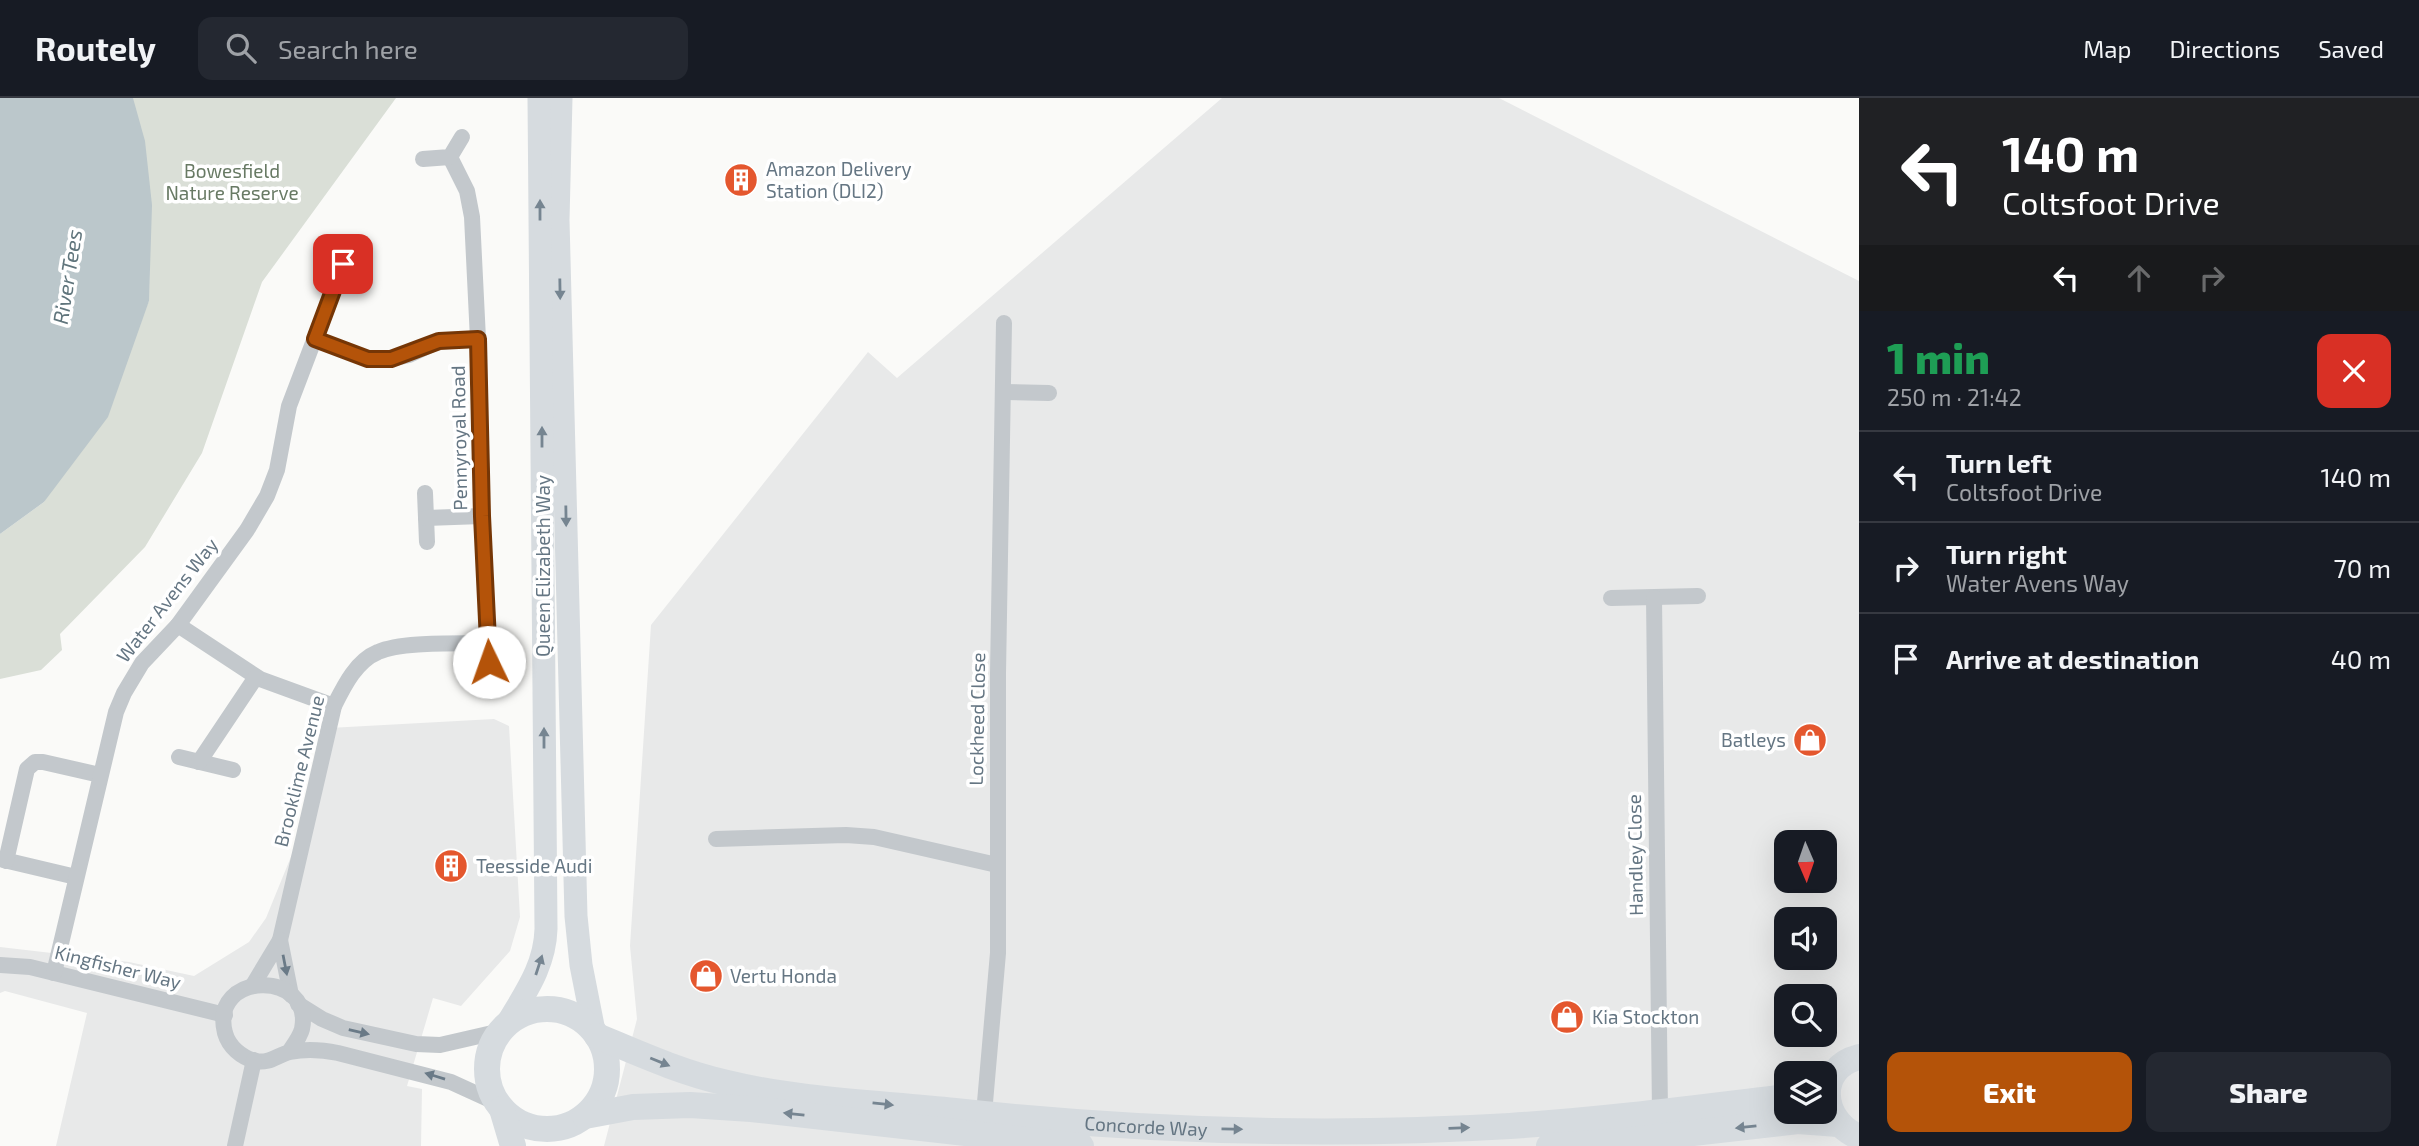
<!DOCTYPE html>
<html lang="en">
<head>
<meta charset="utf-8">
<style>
	body { margin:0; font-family:"Exo 2",sans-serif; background:#242831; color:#f1f3f6; height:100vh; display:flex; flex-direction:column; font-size:26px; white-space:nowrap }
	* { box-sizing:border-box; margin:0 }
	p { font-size:23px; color:#9ea1a6 }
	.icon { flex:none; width:38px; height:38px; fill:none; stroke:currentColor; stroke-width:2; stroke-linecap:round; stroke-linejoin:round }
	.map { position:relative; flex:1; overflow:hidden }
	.drawer { display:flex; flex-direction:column; background:#171b24; width:560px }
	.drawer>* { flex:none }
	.banner { background:#202124; color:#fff; overflow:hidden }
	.needle { width:46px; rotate:178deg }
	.tools { position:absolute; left:1774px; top:732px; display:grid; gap:14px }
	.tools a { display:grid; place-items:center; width:63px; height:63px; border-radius:14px; background:#171b24; box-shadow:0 7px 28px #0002; font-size:35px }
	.pin { position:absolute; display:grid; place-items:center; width:60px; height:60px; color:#fff; margin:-30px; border-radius:14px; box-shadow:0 4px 10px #0006 }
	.me { position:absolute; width:77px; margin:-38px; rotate:357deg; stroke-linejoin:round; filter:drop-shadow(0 0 5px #0008) }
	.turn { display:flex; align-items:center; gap:24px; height:147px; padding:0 28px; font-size:32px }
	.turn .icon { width:91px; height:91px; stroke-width:2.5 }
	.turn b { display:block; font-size:49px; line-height:60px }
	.lanes { display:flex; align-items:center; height:66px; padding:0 28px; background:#0003; justify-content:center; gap:35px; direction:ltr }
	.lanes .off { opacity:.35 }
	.round { display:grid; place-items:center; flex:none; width:74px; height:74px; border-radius:14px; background:#242831 }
	.head { display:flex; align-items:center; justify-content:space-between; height:119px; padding:0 28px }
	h1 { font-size:42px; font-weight:800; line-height:52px; color:#1e9e55 }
	.cta { display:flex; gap:14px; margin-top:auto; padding:14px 28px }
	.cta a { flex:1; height:80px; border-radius:14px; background:#b45309; color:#fff; font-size:28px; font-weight:800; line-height:80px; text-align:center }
	.cta a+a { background:#242831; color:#f1f3f6 }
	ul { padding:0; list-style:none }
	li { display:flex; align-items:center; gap:21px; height:91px; padding:0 28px; border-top:2px solid #363941 }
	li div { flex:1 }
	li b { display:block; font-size:26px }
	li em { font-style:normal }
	header { display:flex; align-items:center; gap:42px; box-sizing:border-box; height:98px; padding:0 35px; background:#171b24; border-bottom:2px solid #363941 }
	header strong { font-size:33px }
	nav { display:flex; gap:38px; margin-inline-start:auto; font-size:24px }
	.search { width:490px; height:63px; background:#242831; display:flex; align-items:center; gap:18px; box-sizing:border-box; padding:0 24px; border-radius:14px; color:#9ea1a6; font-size:26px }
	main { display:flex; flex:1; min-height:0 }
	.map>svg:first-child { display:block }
	.built { fill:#e8e9e9; fill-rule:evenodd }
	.green { fill:#dadfd7 }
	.water { fill:#bbc7cb }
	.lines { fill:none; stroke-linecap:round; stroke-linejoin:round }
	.street { stroke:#c3c8cc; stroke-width:16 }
	.secondary { stroke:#d6dbdf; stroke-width:23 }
	.primary { stroke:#d6dbdf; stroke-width:26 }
	.oneway { fill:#768591 }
	.oneway2 { fill:#6a7a87 }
	.route-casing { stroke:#753606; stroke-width:18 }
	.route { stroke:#b45309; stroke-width:12 }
	.labels { text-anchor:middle; stroke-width:7; stroke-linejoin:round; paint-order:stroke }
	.poi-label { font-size:19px; fill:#657683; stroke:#fff; text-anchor:start }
	.park-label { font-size:19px; fill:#687a64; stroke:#fff }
	.street-label { font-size:19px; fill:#657683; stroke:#fff }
	.water-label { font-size:21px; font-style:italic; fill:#60757c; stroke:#fff }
</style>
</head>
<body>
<header>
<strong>Routely</strong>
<div class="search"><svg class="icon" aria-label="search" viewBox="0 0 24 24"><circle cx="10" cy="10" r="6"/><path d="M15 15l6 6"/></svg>Search here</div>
<nav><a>Map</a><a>Directions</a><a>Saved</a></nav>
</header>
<main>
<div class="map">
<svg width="1859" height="1048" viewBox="0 0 1859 1048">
	<rect width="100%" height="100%" fill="#fafaf8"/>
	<g class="built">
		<path d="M 1222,0 L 1499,0 L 1859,183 L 1859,1048 L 604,1048 L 637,921 L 630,848 L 651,527 L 868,254 L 897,280 ZM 1787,744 L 1825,744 L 1825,782 L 1787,782 ZM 1787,821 L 1825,821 L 1825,859 L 1787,859 ZM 1787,898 L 1825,898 L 1825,936 L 1787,936 ZM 1787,975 L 1825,975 L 1825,1013 L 1787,1013 Z"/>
		<polygon points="494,621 509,628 520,819 510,853 461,908 433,900 407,988 422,991 421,1048 56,1048 87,915 5,893 0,895 0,849 129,864 194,878 249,844 266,820 310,712 329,630"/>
	</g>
	<polygon class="green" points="121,0 396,0 262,184 202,355 145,449 60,536 62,552 41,572 0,581 0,436 44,404 149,203 150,105"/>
	<polygon class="water" points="0,0 133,0 145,43 152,107 149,203 108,319 44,404 0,436"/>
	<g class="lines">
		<g class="street">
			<polyline points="450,59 467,93 472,119 478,241 482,418 490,582"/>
			<polyline points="423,61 450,59 462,39"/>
			<polyline points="321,156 343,166"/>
			<polyline points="315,241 368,261 391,261 409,257 439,243 478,241"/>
			<polyline points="1004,294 1049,295"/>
			<polyline points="425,395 427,444"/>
			<polyline points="426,420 482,418"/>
			<polyline points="1611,500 1698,498"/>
			<polyline points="1654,500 1660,1015"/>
			<polyline points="178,527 260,581 334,608"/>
			<polyline points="179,659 233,672"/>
			<polyline points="199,664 256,579"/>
			<polyline points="716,741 846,737 874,739 997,767"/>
			<polyline points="0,761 76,779"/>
			<polyline points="6,763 27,671 35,664 43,664 100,677"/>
			<path d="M 280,842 L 334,608 C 344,588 356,563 378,554 C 403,543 460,546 488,545"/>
			<polyline points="0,867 30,869 225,917"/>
			<polyline points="54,875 116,614 124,595 142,565 178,527 247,432 267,398 277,372 289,308 343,166 361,159"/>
			<polyline points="253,887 280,842 291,897"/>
			<polyline points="298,906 322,921 343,930 416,946 440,947 501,933"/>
			<path d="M 289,954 C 293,948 300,939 302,931 C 314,872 209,872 225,935 C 229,949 241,959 255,963 C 270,966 277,957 290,954 C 305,951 323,952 338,955 L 451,984 L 497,1005"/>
			<polyline points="984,1016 998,855 998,575 1004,225"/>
			<polyline points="235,1048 254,962"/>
		</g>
		<g class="secondary">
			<polyline points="561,0 558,122 576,818 581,867 594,933"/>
			<path d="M 507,926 C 525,895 545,868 546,831 L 539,0"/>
		</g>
		<g class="primary">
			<circle cx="547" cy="971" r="60"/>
			<path id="s1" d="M 597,938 C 640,956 682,975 727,985 C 801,1003 880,1005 955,1013 C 1139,1033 1326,1039 1510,1028 C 1603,1022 1695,1010 1787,999"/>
			<path d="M 1859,959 C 1815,970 1820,1023 1859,1039"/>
			<polyline points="502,1011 513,1048"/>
			<polyline points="585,1018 633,1009 690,1007 751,1011 1081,1048"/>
			<polyline points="1549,1048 1624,1043 1798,1023 1838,1026"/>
		</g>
	</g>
	<defs><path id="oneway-solid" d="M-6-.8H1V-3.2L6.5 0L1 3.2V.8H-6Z" transform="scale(1.75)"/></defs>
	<g class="oneway">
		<use href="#oneway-solid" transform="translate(540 112) rotate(-90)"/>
		<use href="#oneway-solid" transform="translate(560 191) rotate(89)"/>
		<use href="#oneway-solid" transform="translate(542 339) rotate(-90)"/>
		<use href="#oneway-solid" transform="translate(566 418) rotate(89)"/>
		<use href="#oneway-solid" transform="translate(544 640) rotate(-90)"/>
		<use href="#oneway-solid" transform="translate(539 867) rotate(-72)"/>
		<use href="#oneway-solid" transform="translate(660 964) rotate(22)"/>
		<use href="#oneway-solid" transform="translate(883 1006) rotate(6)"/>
		<use href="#oneway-solid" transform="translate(794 1016) rotate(-174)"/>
		<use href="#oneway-solid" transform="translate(1746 1029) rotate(174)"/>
		<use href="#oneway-solid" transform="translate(1459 1030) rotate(-2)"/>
		<use href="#oneway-solid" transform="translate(1232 1031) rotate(1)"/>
	</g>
	<g class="oneway2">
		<use href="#oneway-solid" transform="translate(285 867) rotate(79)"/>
		<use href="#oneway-solid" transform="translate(359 934) rotate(13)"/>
		<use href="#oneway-solid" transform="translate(435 978) rotate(-163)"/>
	</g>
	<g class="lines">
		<g class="route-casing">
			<polyline id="route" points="343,166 315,241 368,261 391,261 439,243 478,241 482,418 489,564"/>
		</g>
		<use href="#route" class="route"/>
	</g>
	<defs>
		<g id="building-disc" transform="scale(1.75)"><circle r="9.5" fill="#e4572e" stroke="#fff"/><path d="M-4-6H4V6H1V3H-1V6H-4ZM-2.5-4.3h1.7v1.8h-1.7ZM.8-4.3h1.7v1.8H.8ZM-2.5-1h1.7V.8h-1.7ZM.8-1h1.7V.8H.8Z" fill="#fff"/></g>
		<g id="shop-disc" transform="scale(1.75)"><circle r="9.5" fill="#e4572e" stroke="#fff"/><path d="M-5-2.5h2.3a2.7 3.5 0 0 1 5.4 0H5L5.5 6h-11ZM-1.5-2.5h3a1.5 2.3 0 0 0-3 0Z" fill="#fff"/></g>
	</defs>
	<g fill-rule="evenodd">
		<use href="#building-disc" x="741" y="82"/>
		<use href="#shop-disc" x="1810" y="642"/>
		<use href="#building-disc" x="451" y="768"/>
		<use href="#shop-disc" x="706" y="878"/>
		<use href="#shop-disc" x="1567" y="919"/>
	</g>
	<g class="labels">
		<g class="poi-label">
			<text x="766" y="78">Amazon Delivery<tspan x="766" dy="22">Station (DLI2)</tspan></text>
			<text x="1786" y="649" text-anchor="end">Batleys</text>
			<text x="476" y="775">Teesside Audi</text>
			<text x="730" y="885">Vertu Honda</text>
			<text x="1592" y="926">Kia Stockton</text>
		</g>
		<g class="park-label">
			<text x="232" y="80">Bowesfield<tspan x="232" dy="22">Nature Reserve</tspan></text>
		</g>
		<g class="street-label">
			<text transform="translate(459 340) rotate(-91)" y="7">Pennyroyal Road</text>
			<text transform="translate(543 468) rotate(-90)" y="7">Queen Elizabeth Way</text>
			<text transform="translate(167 502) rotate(-52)" y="7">Water Avens Way</text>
			<text transform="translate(977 621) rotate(-89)" y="7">Lockheed Close</text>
			<text transform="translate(299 673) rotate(-76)" y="7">Brooklime Avenue</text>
			<text transform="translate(1635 757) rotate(-91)" y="7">Handley Close</text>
			<text transform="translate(118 869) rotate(14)" y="7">Kingfisher Way</text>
			<text dy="7" stroke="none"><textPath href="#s1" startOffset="560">Concorde Way</textPath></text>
		</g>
		<g class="water-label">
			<text transform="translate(68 179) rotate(-81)" y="7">River Tees</text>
		</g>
	</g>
</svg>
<div class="tools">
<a><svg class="needle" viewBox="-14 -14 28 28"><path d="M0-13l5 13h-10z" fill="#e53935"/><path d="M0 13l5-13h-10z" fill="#9ea1a6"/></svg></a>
<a><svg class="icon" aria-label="sound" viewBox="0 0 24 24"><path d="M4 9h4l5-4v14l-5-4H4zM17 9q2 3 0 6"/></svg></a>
<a><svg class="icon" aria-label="search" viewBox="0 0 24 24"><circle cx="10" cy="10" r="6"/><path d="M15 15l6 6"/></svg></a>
<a><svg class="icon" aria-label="layers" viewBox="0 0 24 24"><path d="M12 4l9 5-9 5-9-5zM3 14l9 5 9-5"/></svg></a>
</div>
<div class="pin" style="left:343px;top:166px;background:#d93025"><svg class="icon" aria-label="arrive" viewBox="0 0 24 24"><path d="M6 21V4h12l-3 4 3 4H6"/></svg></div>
<svg class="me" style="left:489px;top:564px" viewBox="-20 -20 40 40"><circle r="19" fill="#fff"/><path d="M0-13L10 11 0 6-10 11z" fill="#b45309"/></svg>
</div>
<section class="drawer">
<div class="banner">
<div class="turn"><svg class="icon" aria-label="left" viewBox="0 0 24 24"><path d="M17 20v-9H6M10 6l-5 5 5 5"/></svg><div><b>140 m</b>Coltsfoot Drive</div></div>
<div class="lanes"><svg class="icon" aria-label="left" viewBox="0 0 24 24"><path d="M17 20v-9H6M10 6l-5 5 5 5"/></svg><svg class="icon off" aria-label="ahead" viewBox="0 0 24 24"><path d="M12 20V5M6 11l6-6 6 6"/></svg><svg class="icon off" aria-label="right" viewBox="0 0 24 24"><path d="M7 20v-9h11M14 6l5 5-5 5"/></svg></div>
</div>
<div class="head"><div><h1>1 min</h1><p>250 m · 21:42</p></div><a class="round" style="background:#d93025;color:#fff"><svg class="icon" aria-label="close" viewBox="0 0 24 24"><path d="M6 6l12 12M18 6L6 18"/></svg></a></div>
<ul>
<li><svg class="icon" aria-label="left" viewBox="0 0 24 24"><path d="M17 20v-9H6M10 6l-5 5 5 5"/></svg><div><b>Turn left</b><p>Coltsfoot Drive</p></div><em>140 m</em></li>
<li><svg class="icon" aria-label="right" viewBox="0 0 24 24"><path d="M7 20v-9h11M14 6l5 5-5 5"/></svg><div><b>Turn right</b><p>Water Avens Way</p></div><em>70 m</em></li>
<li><svg class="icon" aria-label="arrive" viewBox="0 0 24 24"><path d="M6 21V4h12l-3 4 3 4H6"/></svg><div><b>Arrive at destination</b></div><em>40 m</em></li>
</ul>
<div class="cta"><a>Exit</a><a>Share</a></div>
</section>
</main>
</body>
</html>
